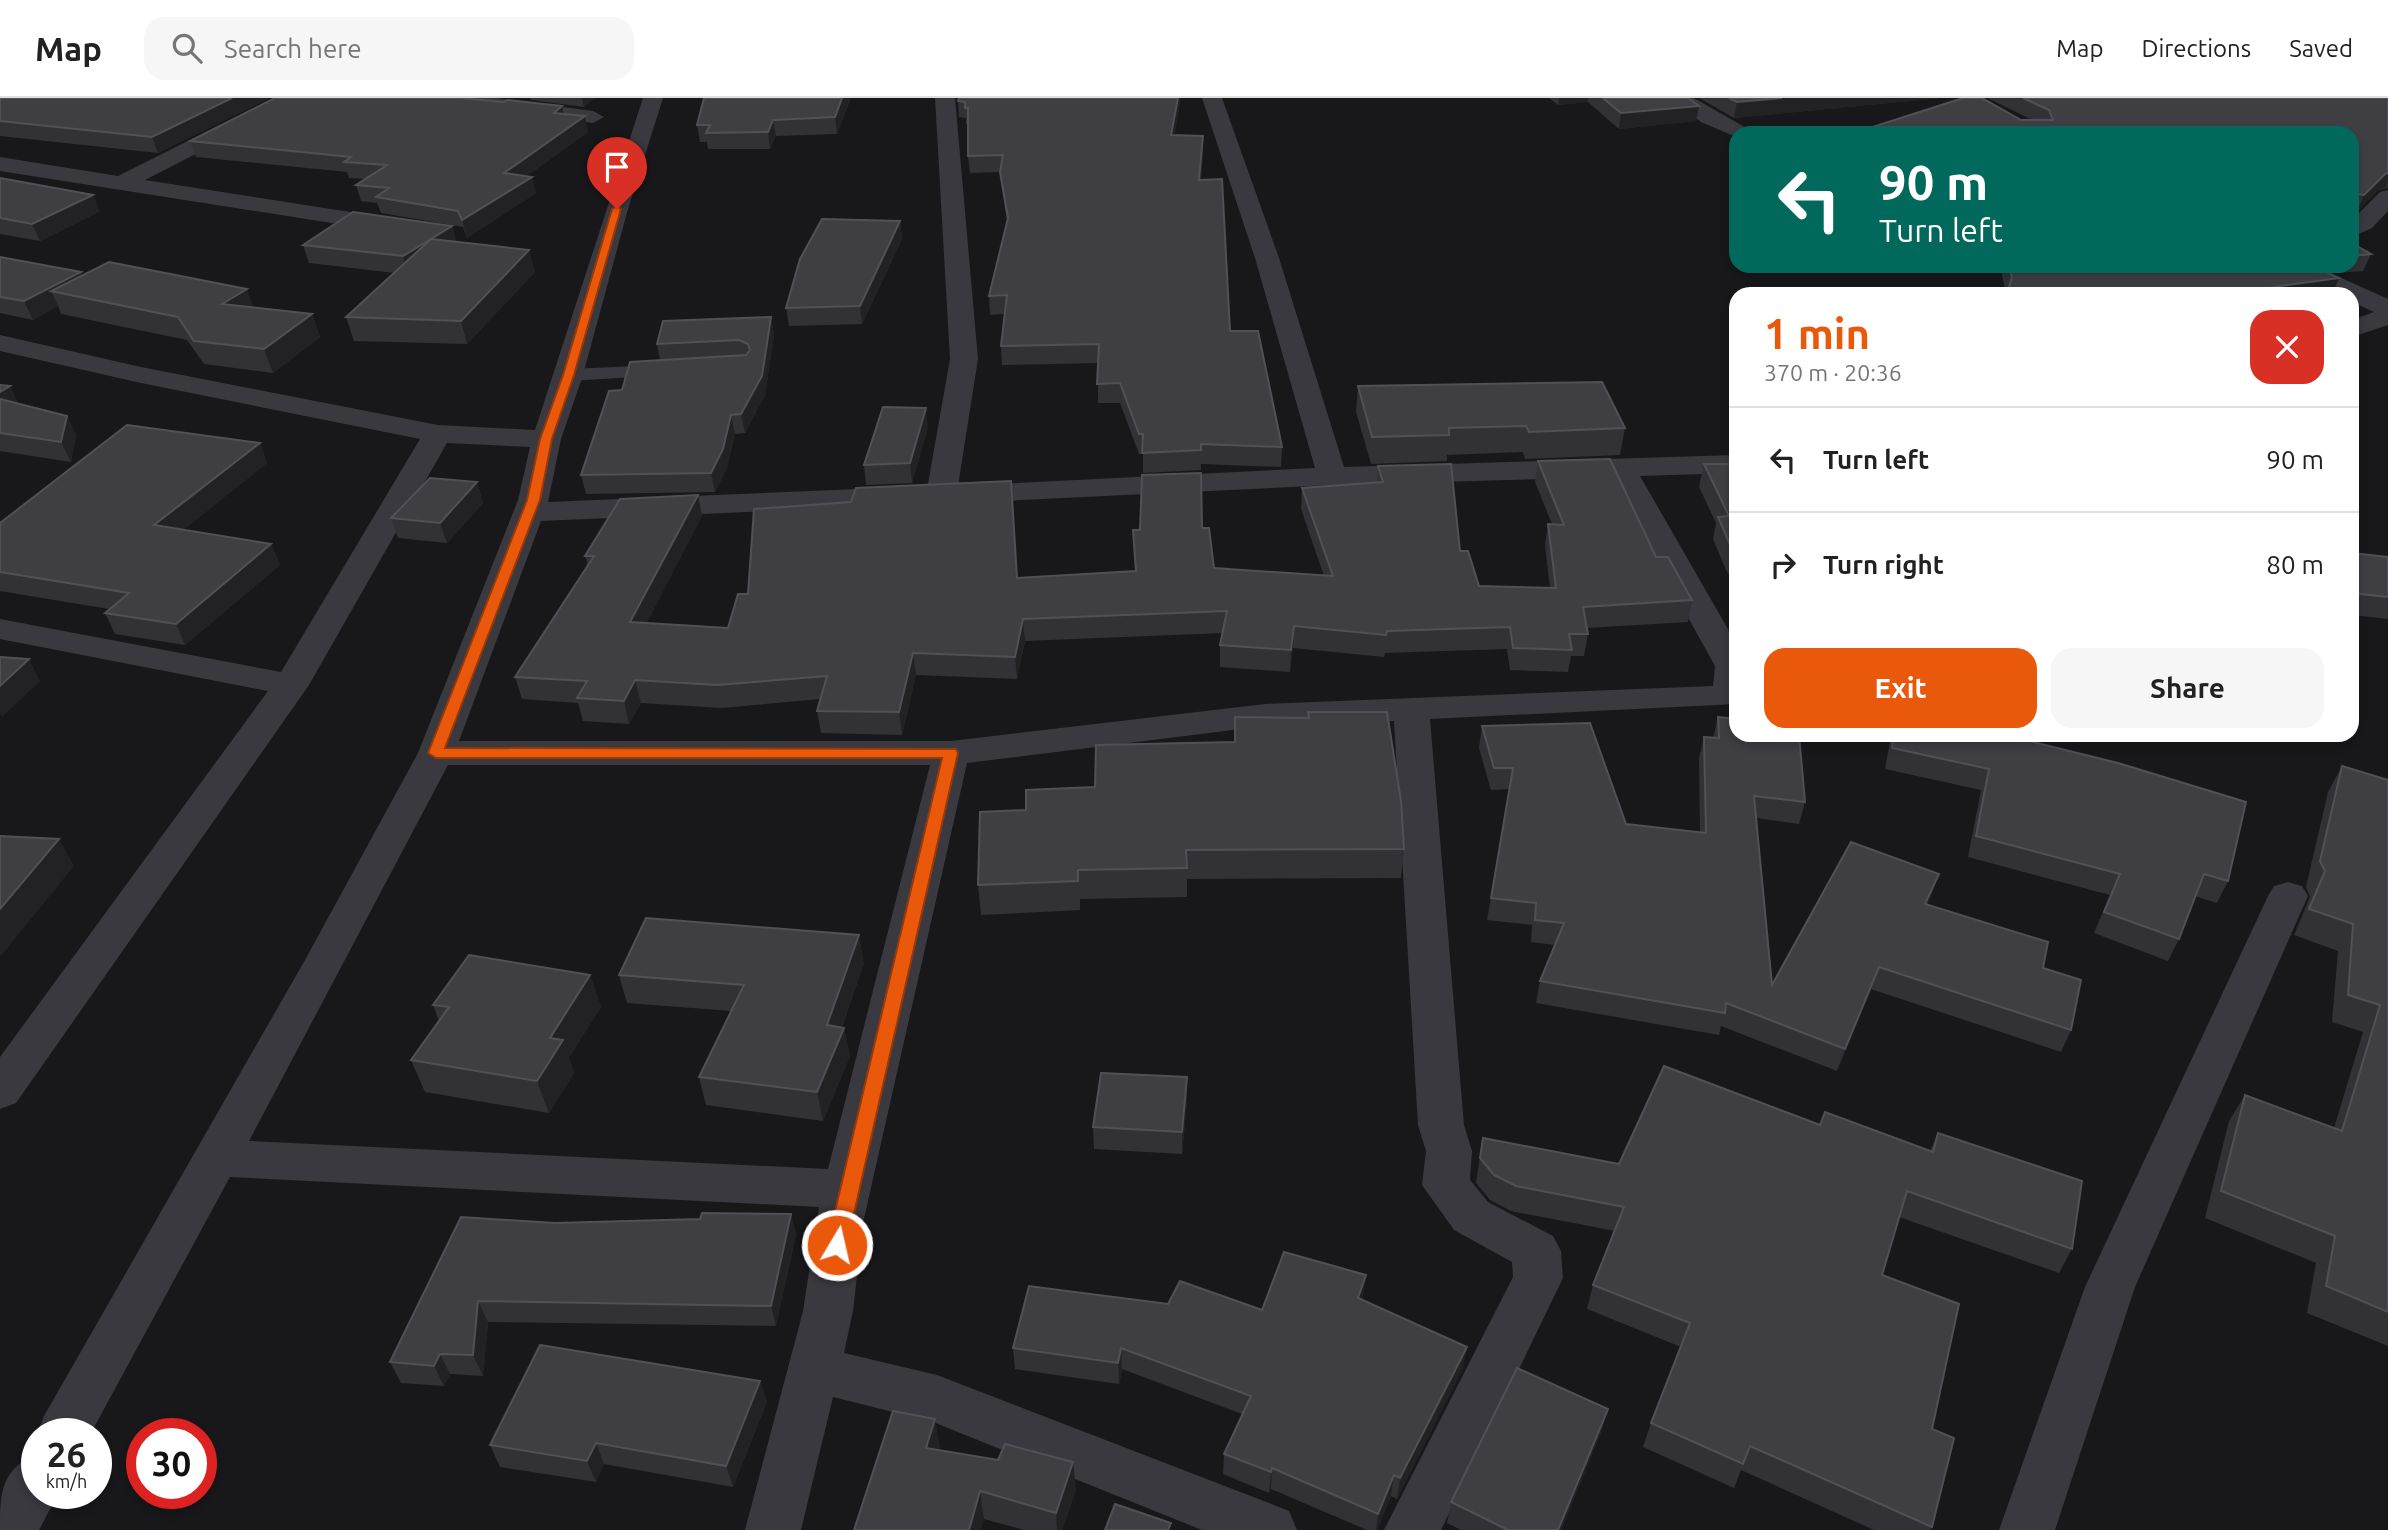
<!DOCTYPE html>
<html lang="en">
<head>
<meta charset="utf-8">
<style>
	body { margin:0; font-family:Ubuntu,sans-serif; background:#f6f6f6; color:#222; height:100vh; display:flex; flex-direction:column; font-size:26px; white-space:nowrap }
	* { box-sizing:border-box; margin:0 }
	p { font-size:23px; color:#767676 }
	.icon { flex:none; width:38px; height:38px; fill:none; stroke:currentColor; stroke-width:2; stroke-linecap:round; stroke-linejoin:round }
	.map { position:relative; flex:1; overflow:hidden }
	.side { position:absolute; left:1729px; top:189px; width:630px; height:455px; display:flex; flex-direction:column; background:#fff; border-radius:21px; box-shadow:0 4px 10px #0003 }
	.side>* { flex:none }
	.banner { position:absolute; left:1729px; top:28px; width:630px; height:147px; border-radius:21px; box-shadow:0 4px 10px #0003; background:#00695c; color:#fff; overflow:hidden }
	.speed { position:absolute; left:21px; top:1320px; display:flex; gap:14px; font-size:35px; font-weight:700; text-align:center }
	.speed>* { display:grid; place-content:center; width:91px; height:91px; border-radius:50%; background:#fff; box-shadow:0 4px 10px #0003; line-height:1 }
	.speed small { font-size:18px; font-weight:400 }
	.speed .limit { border:10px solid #d22; background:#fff; color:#111 }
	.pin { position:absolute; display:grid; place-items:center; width:60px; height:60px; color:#fff; margin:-72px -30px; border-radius:50% 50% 50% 0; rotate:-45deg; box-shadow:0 0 7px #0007 }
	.pin .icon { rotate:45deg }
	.me { position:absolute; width:77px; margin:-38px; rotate:9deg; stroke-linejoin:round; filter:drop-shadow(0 0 5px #0008) }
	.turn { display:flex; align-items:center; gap:24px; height:147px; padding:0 35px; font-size:32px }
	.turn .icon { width:91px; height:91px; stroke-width:2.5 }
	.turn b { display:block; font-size:49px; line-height:60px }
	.round { display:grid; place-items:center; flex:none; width:74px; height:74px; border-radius:21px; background:#f6f6f6 }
	.overview { display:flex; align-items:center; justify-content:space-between; height:119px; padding:0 35px }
	h1 { font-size:42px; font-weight:700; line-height:52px; color:#ea580c }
	.primary-button { display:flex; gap:14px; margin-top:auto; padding:14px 35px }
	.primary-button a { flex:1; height:80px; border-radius:21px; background:#ea580c; color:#fff; font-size:28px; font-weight:700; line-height:80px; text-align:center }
	.primary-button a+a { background:#f6f6f6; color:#222 }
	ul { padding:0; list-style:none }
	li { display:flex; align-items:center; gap:21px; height:105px; padding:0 35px; border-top:2px solid #e0e0e0 }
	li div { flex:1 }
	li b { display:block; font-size:26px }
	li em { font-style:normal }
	header { display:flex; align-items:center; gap:42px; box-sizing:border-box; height:98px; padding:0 35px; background:#fff; border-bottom:2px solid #e0e0e0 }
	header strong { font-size:33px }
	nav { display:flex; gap:38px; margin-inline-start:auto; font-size:24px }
	.search { width:490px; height:63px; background:#f6f6f6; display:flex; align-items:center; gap:18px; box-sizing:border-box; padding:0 24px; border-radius:21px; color:#767676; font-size:26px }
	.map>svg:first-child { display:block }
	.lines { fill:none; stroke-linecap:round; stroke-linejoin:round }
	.lane { fill:#39393f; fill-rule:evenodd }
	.street { fill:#39393f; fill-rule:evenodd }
	.wall { fill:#323135 }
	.shaded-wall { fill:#222224 }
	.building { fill:#3f3f43; stroke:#505056; stroke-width:2 }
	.route { fill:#ea580c; stroke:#983908; stroke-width:2 }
</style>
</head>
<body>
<header>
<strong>Map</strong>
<div class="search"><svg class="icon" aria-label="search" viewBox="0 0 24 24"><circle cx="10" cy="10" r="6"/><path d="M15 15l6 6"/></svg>Search here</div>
<nav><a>Map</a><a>Directions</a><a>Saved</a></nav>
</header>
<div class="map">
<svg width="2388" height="1432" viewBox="0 0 2388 1432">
	<rect width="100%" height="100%" fill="#18181a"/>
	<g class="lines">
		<polygon class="lane" points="661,267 670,273 668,277 569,283 560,277 569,271"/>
		<g class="street">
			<polygon points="274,0 300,0 297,4 145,82 395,121 403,123 407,128 403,133 395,135 0,73 0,59 118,78"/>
			<polygon points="436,0 495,0 593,13 604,19 593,25 446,6"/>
			<path d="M 643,0 L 663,0 L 628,111 L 583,277 L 561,341 L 548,404 L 905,389 L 916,391 L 920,398 L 916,405 L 905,407 L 541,423 L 459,643 L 951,643 L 1265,606 L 1713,588 L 1715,568 L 1610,379 L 1332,387 L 962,405 C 951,402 942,406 930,403 L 926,397 L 950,261 L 935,0 L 955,0 L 978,261 L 958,388 L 1315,370 L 1255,160 L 1202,0 L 1222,0 L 1279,160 L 1344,369 L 1736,357 L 1736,375 L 1640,378 L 1736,545 L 1736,606 L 1430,621 L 1464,1027 L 1472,1053 L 1470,1082 L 1488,1104 L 1553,1138 L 1561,1153 L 1563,1180 L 1441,1432 L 1384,1432 L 1513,1179 L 1512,1164 L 1454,1132 L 1422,1087 L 1426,1053 L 1418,1027 L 1394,623 L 1265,628 L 967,665 L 863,1125 L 853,1213 L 844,1255 L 937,1277 L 1269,1405 L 1289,1413 L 1297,1432 L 1202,1432 L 933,1324 L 833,1299 L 801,1432 L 745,1432 L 803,1213 L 819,1109 L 230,1079 L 91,1335 L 37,1336 L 44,1318 L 305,862 L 418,655 L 518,402 L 530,349 L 447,345 L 309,587 L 16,1005 L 0,1011 L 0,959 L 268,593 L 0,541 L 0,521 L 281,574 L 420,341 L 141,285 L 0,253 L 0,237 L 141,269 L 438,327 L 535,332 ZM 448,667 L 930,667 L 828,1071 L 249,1043 Z"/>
			<polygon points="1670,0 1694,0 1755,35 1736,35 1736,39 1701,24"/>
			<polygon points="2388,92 2388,113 2372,130 2352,139 2352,122 2380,94"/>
			<polygon points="2283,168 2315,168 2388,201 2388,227 2352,239 2352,222 2374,214 2352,204 2352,196 2335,196 2286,173"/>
			<polygon points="2288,784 2302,788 2308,798 2135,1189 2055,1432 1999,1432 2085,1189 2268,798 2274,788"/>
			<path d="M 37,1356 L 37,1395 L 59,1395 L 56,1400 L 39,1432 L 0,1432 C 0,1397 0,1371 37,1356 Z"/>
		</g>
	</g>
	<g class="wall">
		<polygon points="0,0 269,0 158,55 0,38"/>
		<polygon points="530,0 594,0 584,9 531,2"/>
		<polygon points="851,0 837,36 776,38 770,51 708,51 707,44 700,44 697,27"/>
		<polygon points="1549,0 1688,0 1699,8 1696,23 1619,31 1588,4 1558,7"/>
		<polygon points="1699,0 1940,0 1734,20"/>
		<polygon points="1960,0 1982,0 2021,22 2032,22 1988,0 2388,0 2388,90 2378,92 2357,114 2352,113 2352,35 1854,35 1960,1"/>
		<polygon points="958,3 1174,37 1203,54 1201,82 1230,233 1282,349 1281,369 1201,366 1201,372 1143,375 1143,356 1139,356 1120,305 1098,305 1098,265 1002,267 1001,248 1004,216 990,217 989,198 1007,124 1002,91 1000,74 970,75 968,58 968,26 966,26 966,20 959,19"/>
		<polygon points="504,4 562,8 564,16 588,34 527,78 536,95 467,140 463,129 381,115 377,105 361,103 356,87 364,81 349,80 347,74 196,59 190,43"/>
		<polygon points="0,80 100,113 40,143 0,136"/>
		<polygon points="900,123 902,141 862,226 789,228 786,210"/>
		<polygon points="452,128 456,144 535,174 467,246 354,243 346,219 395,175 309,165 303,147"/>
		<polygon points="2352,145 2371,156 2363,173 2338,175 2321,168 2352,168"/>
		<polygon points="0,159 81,174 82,177 254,209 312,216 320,239 273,275 204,266 187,242 61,216 58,208 33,222 0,215"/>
		<polygon points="2000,168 2313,168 2339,180 2332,196 2006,196"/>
		<polygon points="771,219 774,237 765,297 745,335 735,336 727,370 715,394 586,396 581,377 622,292 660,262 657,246"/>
		<polygon points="0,287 10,288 18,306 67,318 76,337 71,364 0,353"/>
		<polygon points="1358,288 1625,330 1620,357 1525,361 1523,354 1447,357 1447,363 1371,366 1356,314"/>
		<polygon points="928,329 912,385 866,387 864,367"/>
		<polygon points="260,345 267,365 183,432 271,446 280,467 185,547 115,536 105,515 109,511 0,493 0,425"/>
		<polygon points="1538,363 1656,459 1692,502 1688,524 1587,530 1588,536 1584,558 1571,558 1568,574 1510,572 1507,551 1385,555 1384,559 1293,550 1290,574 1220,569 1220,547 1223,535 1025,543 1017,581 916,577 902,637 821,635 817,613 821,601 722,610 641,605 629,626 583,623 578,605 522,601 515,579 588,467 585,458 698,397 702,418 646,525 728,530 1017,480 1135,473 1133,432 1202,430 1214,470 1324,478 1301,411 1302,390 1377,384 1378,368 1460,453 1479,488 1550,490 1545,447 1548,426 1552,426 1535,384"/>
		<polygon points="1704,366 1736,366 1736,489 1726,472 1713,441 1716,425 1699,389"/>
		<polygon points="477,384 483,405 447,445 398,440 391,420"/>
		<polygon points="2352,455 2388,459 2388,521 2352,517"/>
		<polygon points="1308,614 1404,751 1401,780 1187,781 1187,799 1080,801 1080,812 981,817 978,787 1026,712 1308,620"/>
		<polygon points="1718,619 1805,704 1799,726 1756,720 1772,887 1931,798 1927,807 2043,870 2071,932 2061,954 1871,891 1837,973 1721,928 1719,937 1536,905 1540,883 1555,847 1531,844 1532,827 1487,822 1510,691 1491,692 1479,650 1482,628 1626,726 1700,734 1699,660 1704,639 1713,640"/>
		<polygon points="1891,637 2005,637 2228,783 2217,805 2195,798 2179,841 2168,863 2094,835 2110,797 1968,759 1981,692 1885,671"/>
		<polygon points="2342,668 2388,682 2388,1248 2307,1215 2316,1165 2205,1120 2229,1023 2245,997 2334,1030 2363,934 2332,924 2338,853 2294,837 2310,799 2306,789 2328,694"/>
		<polygon points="864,865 842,929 844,930 850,958 823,1023 706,1007 699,979 731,913 627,905 619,877"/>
		<polygon points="590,877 601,909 569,959 574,975 549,1015 425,994 411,962 439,923 433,907"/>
		<polygon points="1187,1002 1182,1056 1094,1051 1093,1029"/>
		<polygon points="1820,1027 1930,1053 1938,1035 2072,1151 2059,1175 1899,1119 1882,1177 1932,1331 1932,1429 1930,1432 1874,1432 1741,1372 1734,1390 1643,1349 1651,1325 1681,1249 1587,1211 1593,1187 1615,1133 1511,1113 1490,1102 1476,1085 1483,1040 1619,1066"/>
		<polygon points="791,1116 796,1137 776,1228 488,1224 483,1278 450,1276 444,1288 401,1285 390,1264 555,1125 700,1121"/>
		<polygon points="1363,1199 1362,1202 1463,1270 1397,1401 1391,1398 1377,1432 1367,1432 1271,1391 1269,1395 1223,1376 1224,1356 1242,1316 1122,1271 1119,1286 1015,1271 1013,1250 1168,1206 1262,1212"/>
		<polygon points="760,1283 767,1304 733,1389 604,1366 596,1384 500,1369 490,1347"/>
		<polygon points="1602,1332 1561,1432 1461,1432 1447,1425 1451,1404"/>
		<polygon points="940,1349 939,1352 1076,1392 1062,1432 1024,1432 984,1421 854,1432"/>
	</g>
	<g class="shaded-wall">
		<polygon points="232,0 269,0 158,55 152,39"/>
		<polygon points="582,0 594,0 584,9"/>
		<polygon points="842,0 851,0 837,36 835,19"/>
		<polygon points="1178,0 1181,0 1172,54 1171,37"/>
		<polygon points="1559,0 1588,0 1588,4 1558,7"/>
		<polygon points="1782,0 1940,0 1734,20 1737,4"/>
		<polygon points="562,8 565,24 554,15"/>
		<polygon points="1699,8 1696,23 1619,31 1621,15"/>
		<polygon points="585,18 588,34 509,91 504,75"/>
		<polygon points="773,22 776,38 770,51 768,34"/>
		<polygon points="1203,38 1203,54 1199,99 1199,82"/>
		<polygon points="2388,75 2387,89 2378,92 2357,114 2364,97 2385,76"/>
		<polygon points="532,79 536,95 467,140 462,122"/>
		<polygon points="93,97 100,113 40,143 32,126"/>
		<polygon points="900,123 902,141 862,226 860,208"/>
		<polygon points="452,128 456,146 408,176 403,158"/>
		<polygon points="529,152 535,174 467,246 461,223"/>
		<polygon points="81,174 89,192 51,193 58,208 33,222 24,203"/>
		<polygon points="2339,180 2332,196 2223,196"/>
		<polygon points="247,191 255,214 222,206"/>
		<polygon points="312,216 320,239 273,275 264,251"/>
		<polygon points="771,219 774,237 765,297 745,335 741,316"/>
		<polygon points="10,288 19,308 0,316 0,294"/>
		<polygon points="926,310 928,329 912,385 910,365"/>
		<polygon points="731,317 735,336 727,370 715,394 711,375"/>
		<polygon points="67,318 76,337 71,364 61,344"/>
		<polygon points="260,345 267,365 163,448 154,427"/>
		<polygon points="477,384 483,405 447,445 440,425"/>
		<polygon points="698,397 702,418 636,546 630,524"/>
		<polygon points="271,446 280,467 185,547 176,526"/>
		<polygon points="1023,521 1025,543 1017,581 1015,559"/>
		<polygon points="1294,528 1293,550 1290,574 1291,552"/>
		<polygon points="913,555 916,577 902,637 899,614"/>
		<polygon points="29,561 40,583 2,619 0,615 0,588"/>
		<polygon points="635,582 641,605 629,626 624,603"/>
		<polygon points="59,741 74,768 0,859 0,811"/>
		<polygon points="1939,776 1931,798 1917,828 1925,806"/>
		<polygon points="859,837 864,865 832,956 827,927"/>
		<polygon points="1879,869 1871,891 1837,973 1845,951"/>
		<polygon points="590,877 601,909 569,959 574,975 549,1015 537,983 550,940"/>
		<polygon points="844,930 850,958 823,1023 817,994"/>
		<polygon points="1187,979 1187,1002 1182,1056 1182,1034"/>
		<polygon points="791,1116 796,1137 776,1228 771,1208"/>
		<polygon points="1366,1177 1363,1199 1356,1222 1358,1200"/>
		<polygon points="478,1203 488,1224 483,1278 473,1257"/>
		<polygon points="1467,1249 1463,1270 1397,1401 1400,1380"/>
		<polygon points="1121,1250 1122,1271 1119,1286 1118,1265"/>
		<polygon points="440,1256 450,1276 444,1288 434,1268"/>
		<polygon points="760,1283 767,1304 733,1389 726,1368"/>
		<polygon points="1608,1311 1602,1332 1561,1432 1558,1432"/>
		<polygon points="935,1321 940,1349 931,1378 926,1350"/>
		<polygon points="596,1345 604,1366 596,1384 587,1363"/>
		<polygon points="1073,1364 1076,1392 1062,1432 1057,1432 1056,1415"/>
		<polygon points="1272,1370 1271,1391 1269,1395 1271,1374"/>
		<polygon points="1394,1377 1391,1398 1377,1432 1376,1432 1378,1416"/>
		<polygon points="980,1393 984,1421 981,1432 969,1432"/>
	</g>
	<g class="building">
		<polygon points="0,0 232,0 152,39 0,23"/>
		<polygon points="275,0 460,0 504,4 508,2 562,8 554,15 585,18 504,75 532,79 462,122 458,113 376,99 389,90 356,87 387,67 344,64 351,59 190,43"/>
		<polygon points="704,0 842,0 835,19 773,22 768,34 706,35 710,27 697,27"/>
		<polygon points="959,0 1178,0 1171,37 1203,38 1199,82 1222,81 1230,233 1258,233 1282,349 1201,346 1201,352 1142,355 1143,336 1139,336 1120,285 1097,286 1099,246 1001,248 1007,197 989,198 1008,120 1000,74 1003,57 968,58 968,10 965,10 965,4 958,3"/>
		<polygon points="1603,0 1688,0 1699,8 1621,15"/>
		<polygon points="1729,0 1782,0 1737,4"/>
		<polygon points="1963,0 1982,0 2021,22 2053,22 2049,12 2023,0 2388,0 2388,75 2385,76 2364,97 2352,95 2352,35 1854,35"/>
		<polygon points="0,80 93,97 32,126 0,120"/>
		<polygon points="353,114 452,128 403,158 303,147"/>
		<polygon points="822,121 900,123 860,208 786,210 800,161"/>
		<polygon points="431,141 529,152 461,223 346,219"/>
		<polygon points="2352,145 2371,156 2352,158"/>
		<polygon points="0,159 81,174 24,203 0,199"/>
		<polygon points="109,164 247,191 222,206 312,216 264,251 194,243 178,219 51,193"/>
		<polygon points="2009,168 2313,168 2339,180 2223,196 2007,196 2012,179"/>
		<polygon points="771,219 762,278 741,316 731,317 723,351 711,375 581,377 609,293 622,292 630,264 746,257 750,252 748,246 739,242 657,246 663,223"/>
		<polygon points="1602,284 1625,330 1529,334 1526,328 1449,330 1449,337 1372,339 1358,288"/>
		<polygon points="0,287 10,288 0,294"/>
		<polygon points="0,301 67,318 61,344 0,335"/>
		<polygon points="883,309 926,310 910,365 864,367"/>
		<polygon points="127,327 260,345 154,427 271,446 176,526 105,515 129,495 0,474 0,425"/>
		<polygon points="1610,361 1656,459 1668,459 1692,502 1583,509 1588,536 1569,536 1572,552 1513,550 1510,529 1387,533 1386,537 1294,528 1291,552 1220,547 1227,513 1023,521 1015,559 913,555 899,614 817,613 827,578 717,587 635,582 624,603 577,600 587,583 515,579 594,458 585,458 620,401 698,397 630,524 728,530 738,496 748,496 754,411 851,404 856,390 1011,383 1017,480 1136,473 1133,432 1140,432 1142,377 1201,375 1202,430 1209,430 1214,470 1333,478 1302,390 1383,384 1378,368 1451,366 1460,453 1468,453 1479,488 1556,490 1548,426 1564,427 1538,363"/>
		<polygon points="1704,366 1736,366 1736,458 1731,449 1718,419 1729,418"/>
		<polygon points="430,380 477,384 440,425 391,420"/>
		<polygon points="2352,455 2388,459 2388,499 2352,495"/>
		<polygon points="0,559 29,561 0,588"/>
		<polygon points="1308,614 1387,614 1401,703 1404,751 1186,752 1187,770 1078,772 1078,783 978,787 980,714 1026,712 1026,692 1095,689 1096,647 1235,644 1235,619 1309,620"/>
		<polygon points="1718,619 1736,621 1736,637 1799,637 1805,704 1754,698 1772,887 1851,744 1939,776 1925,806 2048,844 2043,870 2081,882 2071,932 1879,869 1845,951 1726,905 1725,915 1540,883 1564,825 1535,822 1536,805 1491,800 1513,670 1494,670 1482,628 1590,625 1626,726 1706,735 1704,639 1719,640"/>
		<polygon points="1894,637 2005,637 2118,665 2246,704 2228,783 2204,776 2179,841 2104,814 2120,776 1976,738 1989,671 1892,650"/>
		<polygon points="2342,668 2388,682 2388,1214 2326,1188 2335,1138 2221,1093 2245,997 2342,1033 2380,907 2348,897 2353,826 2309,811 2325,773 2320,763"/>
		<polygon points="0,738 59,741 0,811"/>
		<polygon points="646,820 859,837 827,927 844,930 817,994 699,979 744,887 619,877"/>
		<polygon points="469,857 590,877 550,940 563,942 537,983 411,962 449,909 433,907"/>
		<polygon points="1664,968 1820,1027 1825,1014 1933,1054 1938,1035 2082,1083 2072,1151 1907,1093 1882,1177 1959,1206 1932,1331 1954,1340 1932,1429 1750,1348 1743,1366 1651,1325 1690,1225 1593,1187 1624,1109 1516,1088 1494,1077 1480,1060 1483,1040 1619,1066"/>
		<polygon points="1101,975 1187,979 1182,1034 1093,1029"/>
		<polygon points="702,1115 791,1116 771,1208 478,1203 473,1257 440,1256 434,1268 390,1264 461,1119 555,1125 700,1121"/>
		<polygon points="1284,1154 1366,1177 1358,1200 1467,1249 1400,1380 1394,1377 1378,1416 1272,1370 1271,1374 1224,1356 1251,1298 1121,1250 1118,1265 1013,1250 1029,1188 1168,1206 1180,1183 1262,1212"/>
		<polygon points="540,1247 760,1283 726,1368 596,1345 587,1363 490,1347"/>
		<polygon points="1517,1270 1608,1311 1558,1432 1508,1432 1451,1404"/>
		<polygon points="893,1313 935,1321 926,1350 998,1362 1005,1346 1073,1364 1056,1415 980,1393 969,1432 854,1432"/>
		<polygon points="1115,1406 1171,1425 1168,1432 1105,1432"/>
	</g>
	<polygon class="route" points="617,108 621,111 574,277 552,341 540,402 445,650 956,651 958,655 847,1147 844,1153 837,1156 829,1153 827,1147 942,660 436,660 428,655 527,402 540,341 563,277 612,111"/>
</svg>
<div class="speed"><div>26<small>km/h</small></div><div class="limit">30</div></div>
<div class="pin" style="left:617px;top:111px;background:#d93025"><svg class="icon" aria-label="arrive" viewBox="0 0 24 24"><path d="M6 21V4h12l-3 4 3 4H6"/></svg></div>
<svg class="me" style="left:837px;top:1147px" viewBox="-20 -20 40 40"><circle r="17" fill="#ea580c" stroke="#fff" stroke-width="3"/><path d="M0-11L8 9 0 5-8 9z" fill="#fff"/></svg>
<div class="banner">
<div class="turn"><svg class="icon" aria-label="left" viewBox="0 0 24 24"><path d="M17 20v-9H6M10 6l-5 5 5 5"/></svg><div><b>90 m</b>Turn left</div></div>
</div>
<section class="side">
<div class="overview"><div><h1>1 min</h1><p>370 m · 20:36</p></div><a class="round" style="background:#d93025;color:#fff"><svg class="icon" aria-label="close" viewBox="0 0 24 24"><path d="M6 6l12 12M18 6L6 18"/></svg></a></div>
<ul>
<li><svg class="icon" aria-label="left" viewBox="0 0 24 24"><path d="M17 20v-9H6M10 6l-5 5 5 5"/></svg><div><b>Turn left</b></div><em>90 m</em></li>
<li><svg class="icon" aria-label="right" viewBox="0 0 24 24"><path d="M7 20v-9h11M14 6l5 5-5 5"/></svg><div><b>Turn right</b></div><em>80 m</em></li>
</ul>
<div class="primary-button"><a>Exit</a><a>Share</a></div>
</section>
</div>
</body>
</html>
